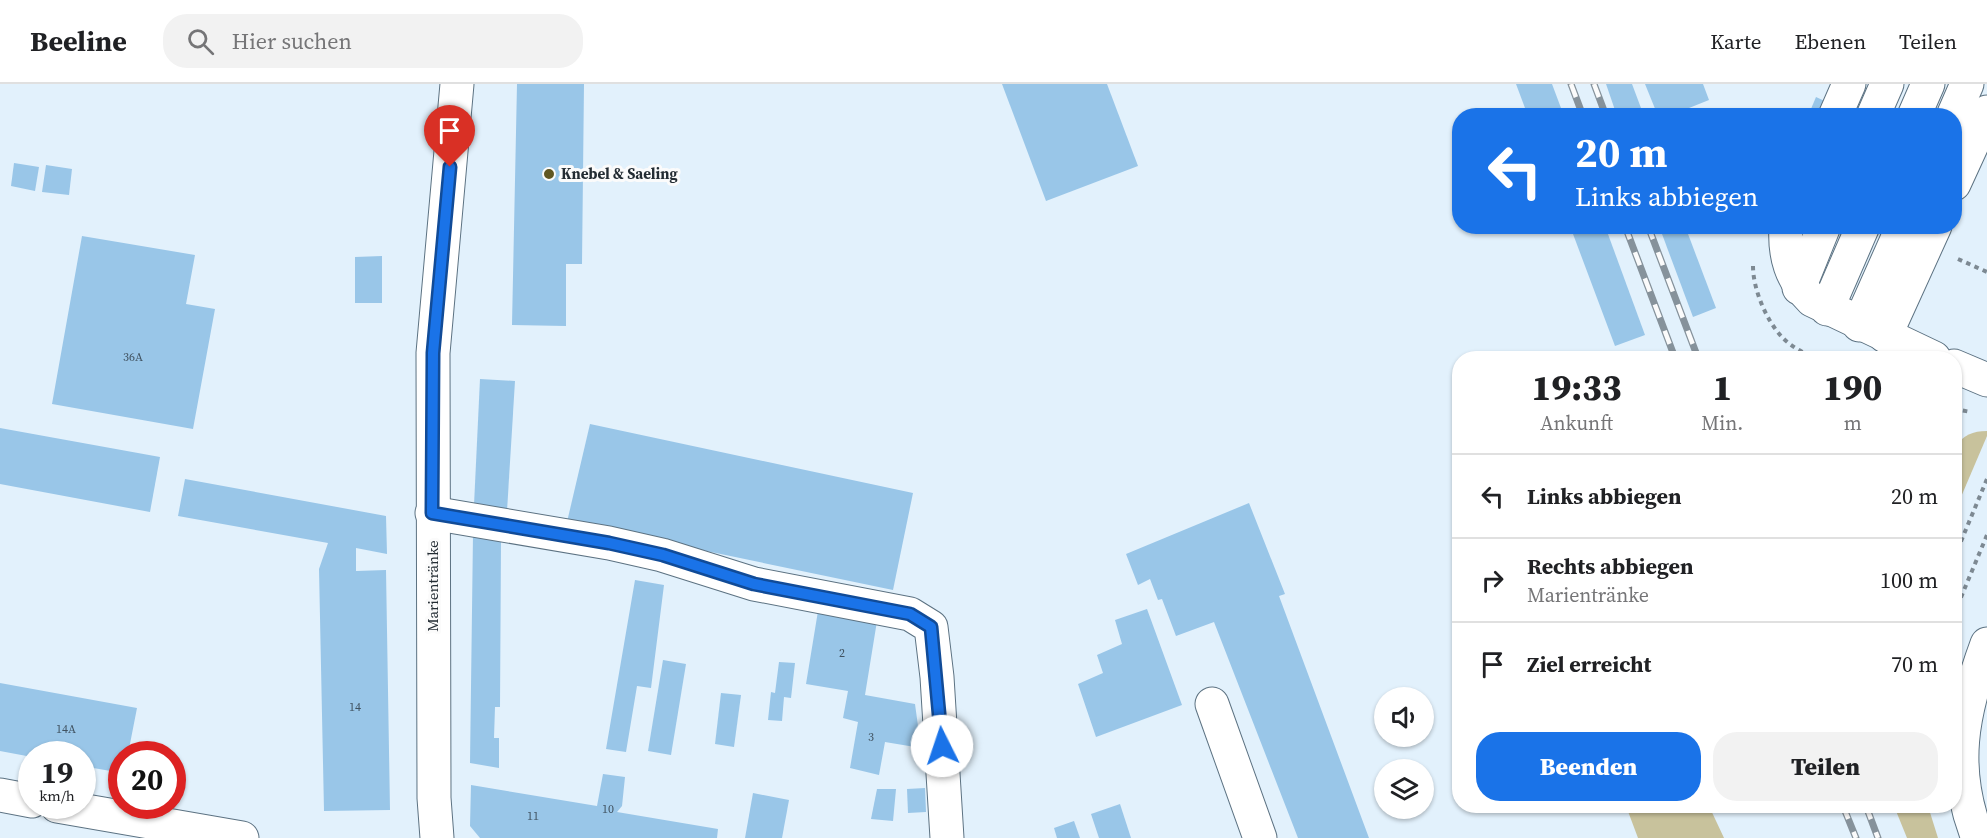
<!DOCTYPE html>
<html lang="de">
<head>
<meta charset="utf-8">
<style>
	body { margin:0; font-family:"Source Serif 4",serif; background:#f2f2f2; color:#202124; height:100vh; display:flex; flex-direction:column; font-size:22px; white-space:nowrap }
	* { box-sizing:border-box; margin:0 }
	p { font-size:20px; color:#757577 }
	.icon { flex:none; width:33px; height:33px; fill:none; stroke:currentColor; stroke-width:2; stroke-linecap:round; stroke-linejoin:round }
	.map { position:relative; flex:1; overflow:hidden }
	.sheet { position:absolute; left:1452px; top:267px; width:510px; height:462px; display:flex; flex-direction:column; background:#fff; border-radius:24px; box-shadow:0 2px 4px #0004 }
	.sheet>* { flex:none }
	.top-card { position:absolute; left:1452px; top:24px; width:510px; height:126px; border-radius:24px; box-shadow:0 2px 4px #0004; background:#1a73e8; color:#fff; overflow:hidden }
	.fabs { position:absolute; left:1374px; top:603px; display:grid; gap:12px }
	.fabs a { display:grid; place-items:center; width:60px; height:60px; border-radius:50%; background:#fff; box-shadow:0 2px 4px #0004; font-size:30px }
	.speed { position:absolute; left:18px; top:657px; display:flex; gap:12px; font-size:30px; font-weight:700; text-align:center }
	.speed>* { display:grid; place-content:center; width:78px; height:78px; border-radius:50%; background:#fff; box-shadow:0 2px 4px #0004; line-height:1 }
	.speed small { font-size:15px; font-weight:400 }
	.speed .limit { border:9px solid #d22; background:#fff; color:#111 }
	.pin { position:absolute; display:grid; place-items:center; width:51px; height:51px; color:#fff; margin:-62px -26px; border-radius:50% 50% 50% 0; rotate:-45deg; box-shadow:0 0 6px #0007 }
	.pin .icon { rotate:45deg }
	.me { position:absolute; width:66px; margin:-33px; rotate:356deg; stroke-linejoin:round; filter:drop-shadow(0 0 4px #0008) }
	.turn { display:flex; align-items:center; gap:21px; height:126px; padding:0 24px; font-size:27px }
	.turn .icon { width:78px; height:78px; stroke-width:2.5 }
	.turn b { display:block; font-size:42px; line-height:51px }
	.eta { display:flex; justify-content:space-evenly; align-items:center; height:102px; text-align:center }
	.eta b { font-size:36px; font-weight:800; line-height:42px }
	.action { display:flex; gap:12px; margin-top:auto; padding:12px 24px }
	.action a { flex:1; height:69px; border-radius:24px; background:#1a73e8; color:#fff; font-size:24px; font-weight:800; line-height:69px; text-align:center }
	.action a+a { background:#f2f2f2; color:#202124 }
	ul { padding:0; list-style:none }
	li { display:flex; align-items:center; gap:18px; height:84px; padding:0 24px; border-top:2px solid #e0e0e0 }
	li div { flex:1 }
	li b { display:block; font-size:22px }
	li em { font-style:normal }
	header { display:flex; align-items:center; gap:36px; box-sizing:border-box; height:84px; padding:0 30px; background:#fff; border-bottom:2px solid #e0e0e0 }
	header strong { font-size:28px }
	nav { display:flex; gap:33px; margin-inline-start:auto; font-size:21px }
	.search { width:420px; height:54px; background:#f2f2f2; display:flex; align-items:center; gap:15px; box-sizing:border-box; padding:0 21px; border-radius:24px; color:#757577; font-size:22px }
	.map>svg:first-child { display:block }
	.green { fill:#c8c29c }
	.building { fill:#99c6e8 }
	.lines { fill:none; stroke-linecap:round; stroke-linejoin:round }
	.minor-casing { stroke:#5c7282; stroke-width:35 }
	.path { stroke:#7d8992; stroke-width:4; stroke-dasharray:4.5 4.5; stroke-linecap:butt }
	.minor { stroke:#fff; stroke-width:33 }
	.rail-casing { stroke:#86929b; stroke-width:7 }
	.rail { stroke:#fbfbfb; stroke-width:4.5; stroke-dasharray:14; stroke-linecap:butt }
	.route-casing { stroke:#114b97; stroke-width:15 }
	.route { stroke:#1a73e8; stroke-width:10 }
	.poi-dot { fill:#605723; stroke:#fbfbfb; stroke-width:2 }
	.labels { text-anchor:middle; stroke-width:6; stroke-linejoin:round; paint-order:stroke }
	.number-label { font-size:12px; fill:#405260 }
	.poi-label { font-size:15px; font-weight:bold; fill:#232c33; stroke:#fbfbfb; text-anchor:start }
	.street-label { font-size:15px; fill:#232c33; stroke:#fbfbfb }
</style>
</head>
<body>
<header>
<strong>Beeline</strong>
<div class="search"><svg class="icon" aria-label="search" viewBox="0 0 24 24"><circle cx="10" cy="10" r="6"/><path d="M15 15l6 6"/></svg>Hier suchen</div>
<nav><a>Karte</a><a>Ebenen</a><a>Teilen</a></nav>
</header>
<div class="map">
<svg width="1987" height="754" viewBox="0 0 1987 754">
	<rect width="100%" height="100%" fill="#e2f1fc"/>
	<g class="green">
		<path d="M 1987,347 L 1987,352 L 1955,427 L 1955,363 C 1963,351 1973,347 1987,347 Z"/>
		<polygon points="1626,722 1709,722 1724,754 1638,754"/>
		<polygon points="1894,722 1928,722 1938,754 1907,754"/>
	</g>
	<g class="building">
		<polygon points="517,0 584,0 582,180 566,180 566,242 512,241"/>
		<polygon points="1002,0 1107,0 1138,82 1046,117"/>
		<polygon points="1516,0 1552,0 1564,32 1528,32"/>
		<polygon points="1606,0 1632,0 1644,32 1617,32"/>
		<polygon points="1645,0 1703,0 1709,16 1689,24 1692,32 1658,32"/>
		<polygon points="1816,13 1857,32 1808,32"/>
		<polygon points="14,79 39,83 35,107 11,102"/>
		<polygon points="46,81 72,85 69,111 42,108"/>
		<polygon points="1570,142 1605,142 1645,251 1615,262"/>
		<polygon points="1659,142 1685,142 1716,224 1693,233"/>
		<polygon points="82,152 195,171 186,220 215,225 193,345 52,320"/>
		<polygon points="382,172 382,219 355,219 355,173"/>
		<polygon points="480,295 515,297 507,427 474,421"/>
		<polygon points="590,340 913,409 893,506 567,438"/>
		<polygon points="0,344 160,373 150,428 0,400"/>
		<polygon points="185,395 386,432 387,470 356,464 356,487 386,486 390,726 324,727 319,485 328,459 178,432"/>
		<polygon points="1249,419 1285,510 1279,512 1369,754 1298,754 1214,538 1176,552 1162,515 1158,516 1150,495 1138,501 1126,470"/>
		<polygon points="473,450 501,456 500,623 495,623 494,654 499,654 499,684 470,679"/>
		<polygon points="635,496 664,501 651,604 637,602 626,668 606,665"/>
		<polygon points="1147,525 1182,621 1096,653 1078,600 1103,589 1097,571 1122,560 1115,536"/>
		<polygon points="818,527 877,537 865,611 915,620 921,664 885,658 879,691 850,684 858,638 843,634 848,607 806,600"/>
		<polygon points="663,576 686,580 671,671 648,667"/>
		<polygon points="779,578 795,579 791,614 784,613 782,637 768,636 771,608 775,609"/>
		<polygon points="0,599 137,624 128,670 122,670 122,689 82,682 82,670 32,670 32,673 0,667"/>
		<polygon points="721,609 741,611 734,663 715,660"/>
		<polygon points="603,690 625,693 622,722 617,728 718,745 717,754 480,754 470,742 471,701 597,722"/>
		<polygon points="925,704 926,728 908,729 907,705"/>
		<polygon points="877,705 896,705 893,737 871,735"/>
		<polygon points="753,709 789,716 782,754 745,754"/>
		<polygon points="1120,720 1131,754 1099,754 1091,730"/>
		<polygon points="1074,737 1080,754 1057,754 1054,744"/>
	</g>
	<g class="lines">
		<g class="minor-casing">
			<g id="minor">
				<polyline points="1835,32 1849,0"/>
				<polyline points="1873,32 1887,0"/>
				<polyline points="1914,32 1928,0"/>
				<polyline points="1953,32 1967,0"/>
				<polyline points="1954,100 1987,28"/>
				<path d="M 1786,142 C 1784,172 1791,195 1812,216 L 1934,274"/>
				<polyline points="1799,204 1824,142"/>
				<polyline points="1827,225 1863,142"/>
				<polyline points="1859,241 1903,142"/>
				<polyline points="1885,252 1935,142"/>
				<polyline points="1954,282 1987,296"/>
				<polyline points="432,429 609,459 662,471 754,500 910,530 931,543 937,593 947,754"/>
				<polyline points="1212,620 1260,754"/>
				<polyline points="0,711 32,717"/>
				<polyline points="57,722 242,754"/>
				<polyline points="437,754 434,714 433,269 457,0"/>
				<path d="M 1978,754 C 1950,684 1962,628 1987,560"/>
			</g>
		</g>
		<g class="path">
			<polyline points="1958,175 1987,188"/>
			<path d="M 1753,182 C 1753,205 1766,236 1782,253 C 1790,262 1804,269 1814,274"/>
			<polyline points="1801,274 1804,269"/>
			<polyline points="1954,325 1971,328"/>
			<polyline points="1954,474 1987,395"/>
			<polyline points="1954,530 1987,451"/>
		</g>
		<use href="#minor" class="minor"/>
		<g class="rail-casing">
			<g id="rail">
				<polyline points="1571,0 1583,32"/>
				<polyline points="1594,0 1606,32"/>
				<polyline points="1625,142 1675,274"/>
				<polyline points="1648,142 1698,274"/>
				<polyline points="1843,722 1856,754"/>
				<polyline points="1866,722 1878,754"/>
			</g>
		</g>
		<use href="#rail" class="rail"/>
	</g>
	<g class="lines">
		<g class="route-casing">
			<polyline id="route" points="450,83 433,269 432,429 609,459 663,471 754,500 910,530 931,543 942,662"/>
		</g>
		<use href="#route" class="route"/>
	</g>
	<circle class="poi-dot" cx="549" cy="90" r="6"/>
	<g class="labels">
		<g class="number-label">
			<text x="133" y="277">36A</text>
			<text x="842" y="573">2</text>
			<text x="355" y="627">14</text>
			<text x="66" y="649">14A</text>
			<text x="871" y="657">3</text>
			<text x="608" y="729">10</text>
			<text x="533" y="736">11</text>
		</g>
		<g class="poi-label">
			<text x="561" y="95">Knebel &amp; Saeling</text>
		</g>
		<g class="street-label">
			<text transform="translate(433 502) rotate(-90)" y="5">Marientränke</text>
		</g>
	</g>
</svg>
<div class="fabs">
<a><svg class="icon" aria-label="sound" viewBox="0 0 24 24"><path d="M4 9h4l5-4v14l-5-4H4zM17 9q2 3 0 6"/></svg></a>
<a><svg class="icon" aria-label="layers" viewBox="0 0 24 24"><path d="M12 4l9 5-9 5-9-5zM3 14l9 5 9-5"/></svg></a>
</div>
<div class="speed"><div>19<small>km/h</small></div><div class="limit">20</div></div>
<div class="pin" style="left:450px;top:83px;background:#d93025"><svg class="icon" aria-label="arrive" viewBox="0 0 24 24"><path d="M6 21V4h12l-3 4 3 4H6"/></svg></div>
<svg class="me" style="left:942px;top:662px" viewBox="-20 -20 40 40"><circle r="19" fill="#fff"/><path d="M0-13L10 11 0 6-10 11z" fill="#1a73e8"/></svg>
<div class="top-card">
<div class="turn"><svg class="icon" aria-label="left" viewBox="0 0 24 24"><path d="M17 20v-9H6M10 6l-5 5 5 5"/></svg><div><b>20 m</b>Links abbiegen</div></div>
</div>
<section class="sheet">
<div class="eta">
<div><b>19:33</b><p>Ankunft</p></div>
<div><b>1</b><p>Min.</p></div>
<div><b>190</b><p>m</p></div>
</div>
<ul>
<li><svg class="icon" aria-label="left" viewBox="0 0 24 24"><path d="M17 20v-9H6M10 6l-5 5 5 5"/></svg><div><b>Links abbiegen</b></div><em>20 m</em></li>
<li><svg class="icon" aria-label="right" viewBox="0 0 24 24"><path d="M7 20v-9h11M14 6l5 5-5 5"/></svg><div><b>Rechts abbiegen</b><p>Marientränke</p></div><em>100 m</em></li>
<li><svg class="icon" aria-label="arrive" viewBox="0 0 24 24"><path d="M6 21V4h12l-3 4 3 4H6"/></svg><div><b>Ziel erreicht</b></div><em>70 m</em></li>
</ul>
<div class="action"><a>Beenden</a><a>Teilen</a></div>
</section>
</div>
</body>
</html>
